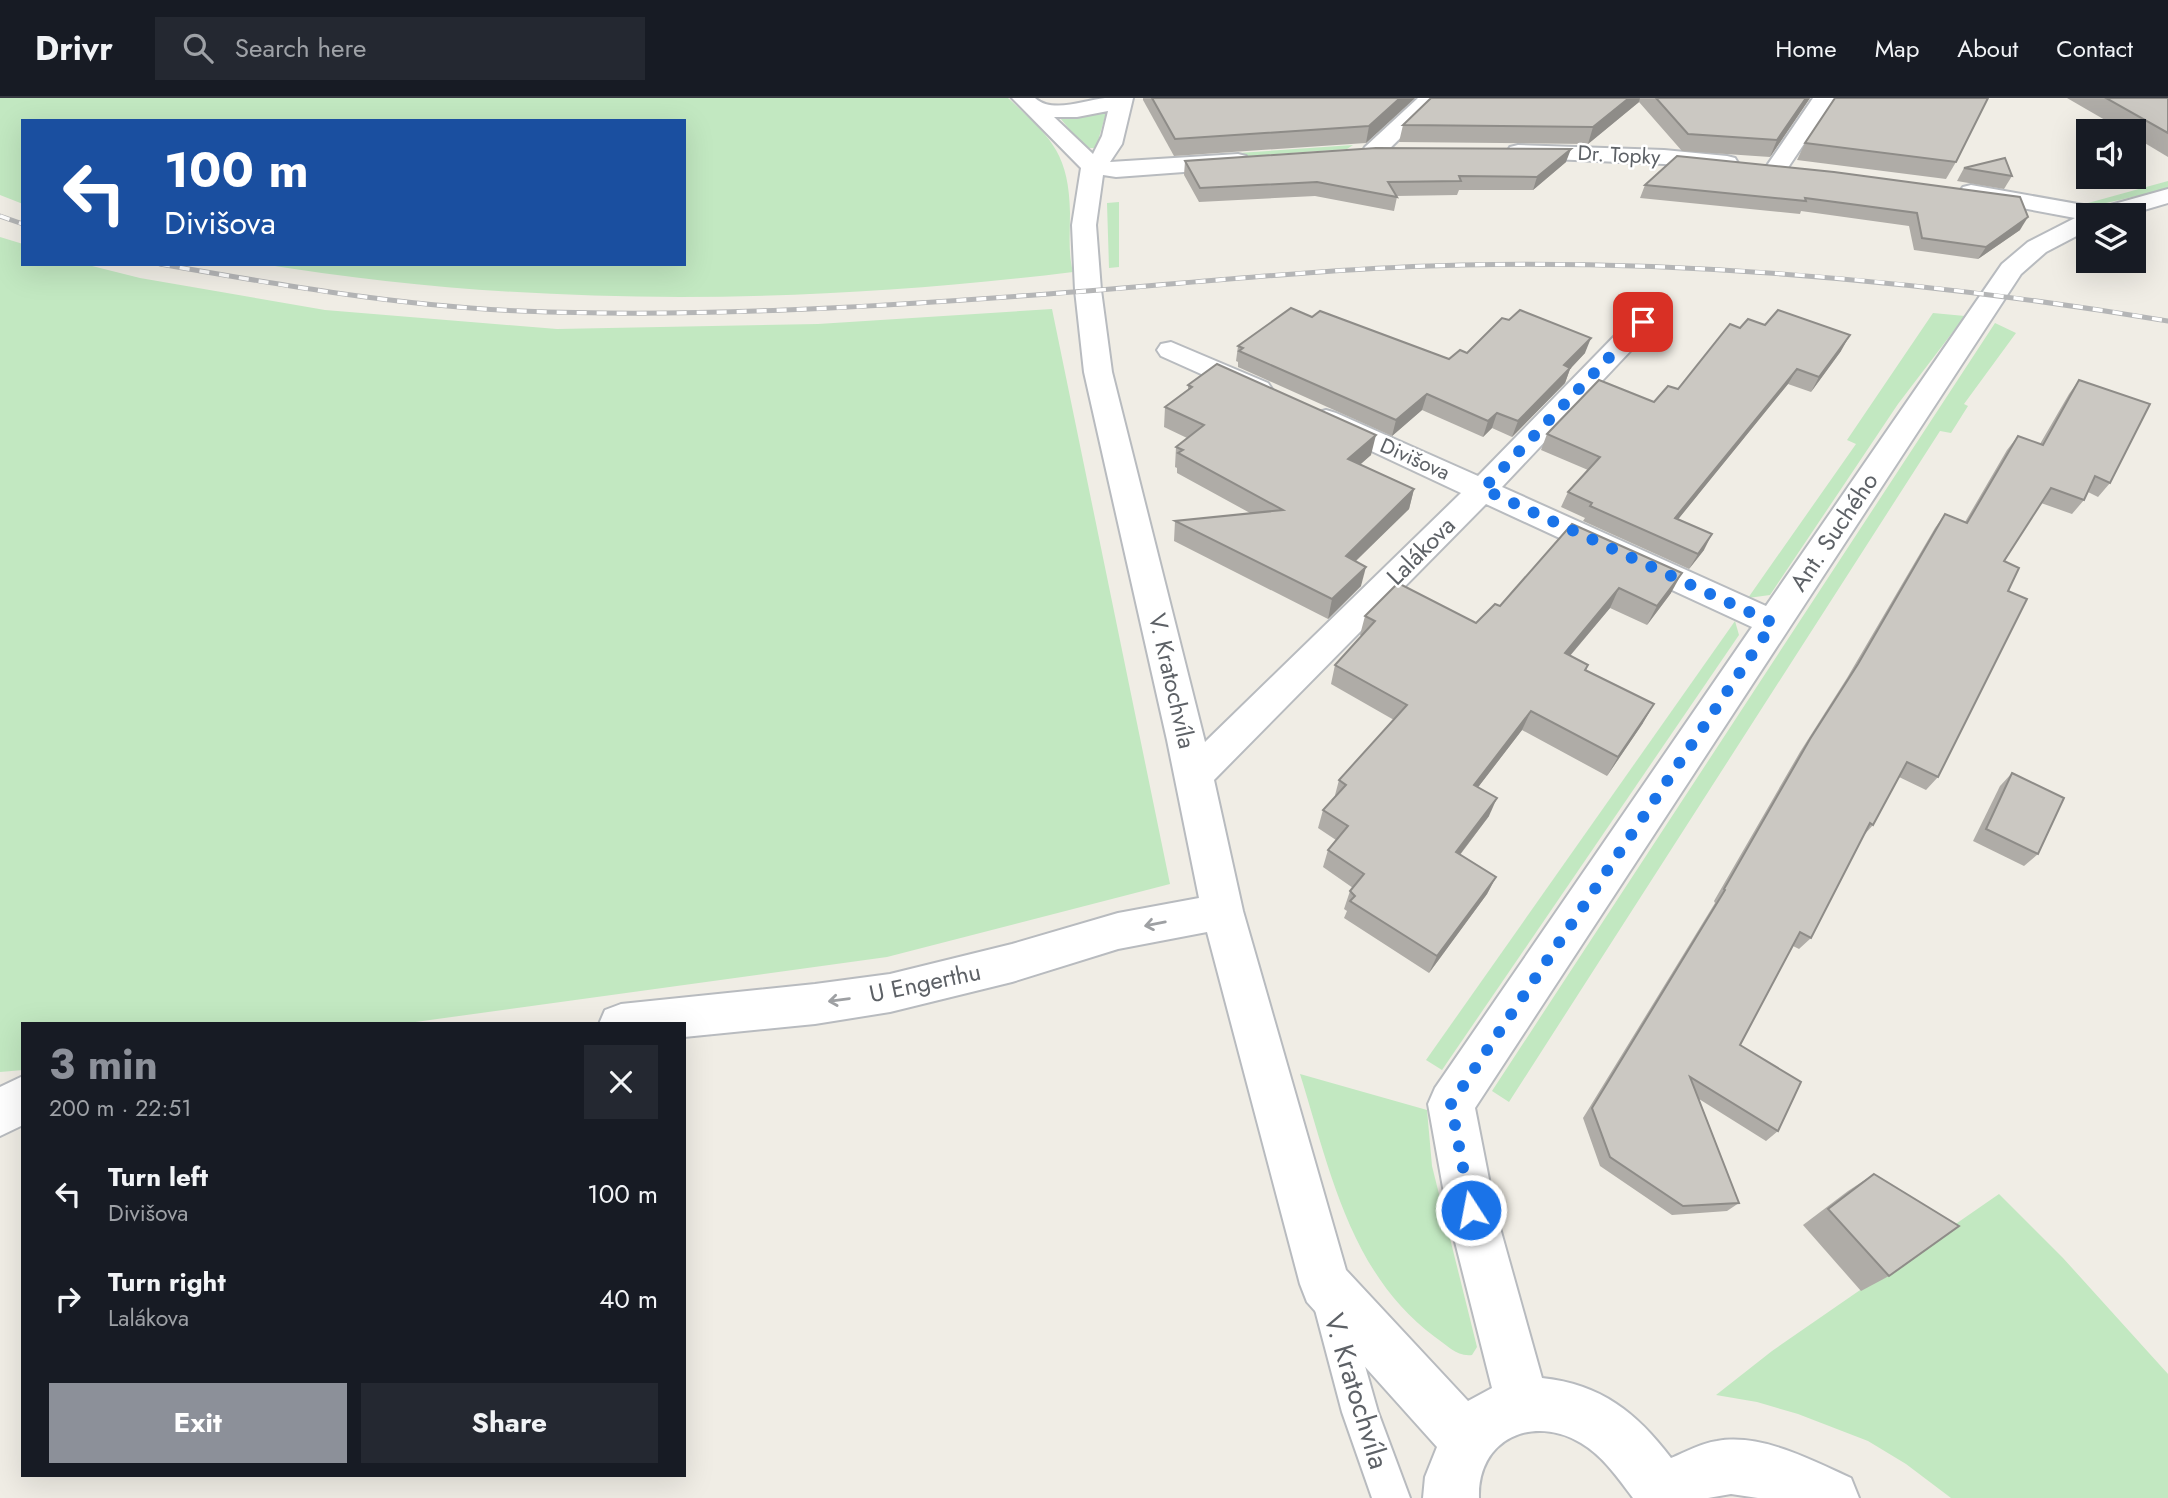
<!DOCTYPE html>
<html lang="en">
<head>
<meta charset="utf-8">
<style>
	body { margin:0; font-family:Jost,sans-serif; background:#242831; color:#f1f3f6; height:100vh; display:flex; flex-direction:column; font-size:26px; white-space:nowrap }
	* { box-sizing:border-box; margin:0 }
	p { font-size:23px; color:#9ea1a6 }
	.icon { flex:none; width:38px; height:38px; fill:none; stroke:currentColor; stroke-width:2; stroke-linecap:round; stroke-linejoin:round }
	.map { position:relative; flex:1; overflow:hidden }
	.drawer { position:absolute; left:21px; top:924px; width:665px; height:455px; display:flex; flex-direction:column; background:#171b24; border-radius:0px; box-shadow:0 7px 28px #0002 }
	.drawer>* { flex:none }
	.hud { position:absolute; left:21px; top:21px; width:665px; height:147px; border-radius:0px; box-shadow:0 7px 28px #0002; background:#1a4fa0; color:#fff; overflow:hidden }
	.fabs { position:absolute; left:2076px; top:21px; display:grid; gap:14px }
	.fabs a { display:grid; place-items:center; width:70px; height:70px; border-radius:0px; background:#171b24; box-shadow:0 7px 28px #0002; font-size:35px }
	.pin { position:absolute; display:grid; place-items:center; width:60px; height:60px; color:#fff; margin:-30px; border-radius:14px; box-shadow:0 4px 10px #0006 }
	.me { position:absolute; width:77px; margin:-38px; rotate:349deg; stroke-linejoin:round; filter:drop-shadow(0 0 5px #0008) }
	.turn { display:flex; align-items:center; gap:24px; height:147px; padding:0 28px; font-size:32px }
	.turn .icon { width:91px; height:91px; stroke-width:2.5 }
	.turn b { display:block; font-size:49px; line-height:60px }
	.round { display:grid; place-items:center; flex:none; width:74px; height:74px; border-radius:0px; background:#242831 }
	.headline { display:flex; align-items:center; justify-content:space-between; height:119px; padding:0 28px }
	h1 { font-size:42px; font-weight:700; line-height:52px; color:#8c9099 }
	.primary-button { display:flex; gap:14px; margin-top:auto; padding:14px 28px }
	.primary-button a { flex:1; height:80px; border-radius:0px; background:#8c9099; color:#fff; font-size:28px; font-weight:700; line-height:80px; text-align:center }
	.primary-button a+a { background:#242831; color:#f1f3f6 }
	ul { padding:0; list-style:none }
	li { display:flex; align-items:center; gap:21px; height:105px; padding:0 28px }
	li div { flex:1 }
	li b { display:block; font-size:26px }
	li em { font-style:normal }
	header { display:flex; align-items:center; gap:42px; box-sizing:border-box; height:98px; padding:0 35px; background:#171b24; border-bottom:2px solid #363941 }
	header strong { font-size:33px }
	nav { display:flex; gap:38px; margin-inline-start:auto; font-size:24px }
	.search { width:490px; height:63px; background:#242831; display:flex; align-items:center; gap:18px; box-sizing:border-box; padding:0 24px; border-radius:0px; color:#9ea1a6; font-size:26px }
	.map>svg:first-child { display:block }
	.green { fill:#c2e8c1 }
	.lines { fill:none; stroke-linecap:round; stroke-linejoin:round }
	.lane-casing { stroke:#b8bbbf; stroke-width:4 }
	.street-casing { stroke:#b8bbbf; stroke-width:4 }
	.lane { fill:#fff; fill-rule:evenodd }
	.street { fill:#fff; fill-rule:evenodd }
	.rail-casing { stroke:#b4b5b6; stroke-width:5 }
	.rail { stroke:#fff; stroke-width:3.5; stroke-dasharray:10; stroke-linecap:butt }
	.wall { fill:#afaca7 }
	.shaded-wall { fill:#8e8c88 }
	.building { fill:#cbc8c2; stroke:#8e8c88; stroke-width:2 }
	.oneway { stroke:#9ea0a3 }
	.route { stroke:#1a73e8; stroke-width:12; stroke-dasharray:0 21.6 }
	.labels { text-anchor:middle; stroke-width:5; stroke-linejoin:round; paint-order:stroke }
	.far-street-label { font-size:21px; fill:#5d6166; stroke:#fff }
	.street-label { font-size:24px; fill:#5d6166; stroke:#fff }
	.near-street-label { font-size:28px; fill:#5d6166; stroke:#fff }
</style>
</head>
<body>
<header>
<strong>Drivr</strong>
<div class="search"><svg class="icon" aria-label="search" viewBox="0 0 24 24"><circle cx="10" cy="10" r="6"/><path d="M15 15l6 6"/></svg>Search here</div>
<nav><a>Home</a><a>Map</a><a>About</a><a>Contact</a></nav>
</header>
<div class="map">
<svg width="2168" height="1400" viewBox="0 0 2168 1400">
	<rect width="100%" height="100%" fill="#f0ede5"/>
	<g class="green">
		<path d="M 0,0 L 1008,0 C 1050,39 1069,54 1070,115 C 1070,135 1068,155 1073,174 C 804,207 529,210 262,166 L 684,166 L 684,23 L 23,23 L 23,106 L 0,97 Z"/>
		<polygon points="1106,15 1096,50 1085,50 1060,20"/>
		<polygon points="1353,47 1347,51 1179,63 1166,60"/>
		<polygon points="2168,83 2168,91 2106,105 2088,105"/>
		<polygon points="1119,104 1119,169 1109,170 1107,105"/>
		<polygon points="0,139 23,146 23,166 84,166 140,180 325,212 557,231 818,226 1052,211 1170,786 887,859 401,926 23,926 23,972 0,974"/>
		<polygon points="1933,215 1965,218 1898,306 1770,497 1748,500 1856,346 1847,342"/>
		<polygon points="1995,225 2016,235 1964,306 1968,308 1951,335 1940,333 1509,1004 1492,993"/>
		<polygon points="1735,523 1739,537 1442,972 1426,962"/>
		<path d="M 1300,976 L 1427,1012 L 1432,1068 L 1477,1249 L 1472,1257 C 1457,1259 1447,1247 1435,1239 C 1350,1176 1330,1072 1300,976 Z"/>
		<polygon points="1999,1096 2063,1160 2168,1276 2168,1400 1951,1400 1906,1366 1868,1343 1798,1316 1757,1304 1716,1297 1772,1253"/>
	</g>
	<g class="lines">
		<g class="lane-casing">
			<polygon id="lane" points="1331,1191 1343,1196 1348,1208 1378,1314 1410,1400 1372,1400 1342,1314 1314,1208 1319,1196"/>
		</g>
		<g class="street-casing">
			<g id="street">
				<path d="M 1012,0 L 1035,0 C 1052,16 1085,2 1105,0 C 1114,0 1124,0 1133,0 L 1122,46 L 1110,64 L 1238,56 L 1246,58 L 1249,63 L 1246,68 L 1238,70 L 1116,79 L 1103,77 L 1096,127 L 1101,192 L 1112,274 L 1205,644 L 1461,395 L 1316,327 L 1311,321 L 1316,315 L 1326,312 L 1336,315 L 1478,378 L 1634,218 L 1643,216 L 1652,218 L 1656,224 L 1652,230 L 1502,389 L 1766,508 L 2002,166 L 2028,144 L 2075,120 L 1963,99 L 1959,94 L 1963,89 L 1971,87 L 2100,110 L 2168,91 L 2168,105 L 2127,117 L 2088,117 L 2088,132 L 2046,154 L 2021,176 L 1475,1010 L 1495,1112 L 1542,1280 C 1601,1286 1637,1315 1671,1360 C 1686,1354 1701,1345 1717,1343 C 1761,1335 1812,1362 1851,1380 L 1859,1400 L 1758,1400 L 1731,1396 L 1708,1400 L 1633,1400 C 1618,1380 1603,1358 1581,1345 C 1533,1316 1477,1341 1479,1400 L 1423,1400 L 1425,1379 L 1437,1349 L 1307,1204 L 1300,1186 L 1207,834 L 1118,851 L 1012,884 L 890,914 L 815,926 L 684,939 L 684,926 L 599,926 L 605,912 L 621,906 L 815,886 L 890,876 L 1012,846 L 1118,815 L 1199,800 L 1167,642 L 1084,274 L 1075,192 L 1072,127 L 1081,70 ZM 1108,13 L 1102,38 L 1093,56 L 1054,19 L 1077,19 ZM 1486,406 L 1752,529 L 1435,990 L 1428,1006 L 1447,1112 L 1492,1290 L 1468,1303 L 1346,1172 L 1243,813 L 1214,682 Z"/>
				<polygon points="1418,0 1441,0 1381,59 1365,59 1362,54 1365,49"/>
				<polygon points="1813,0 1835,0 1785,74 1769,74 1766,69"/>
				<polygon points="1518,47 1664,52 1727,58 1735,60 1738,65 1735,70 1727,72 1664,66 1510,59 1507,54 1510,49"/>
				<polygon points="1171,244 1268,285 1272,291 1268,297 1258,300 1248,297 1161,258 1157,252 1161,246"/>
				<polygon points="23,978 23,1027 0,1038 0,989"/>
			</g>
		</g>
		<use href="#lane" class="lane"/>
		<use href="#street" class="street"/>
		<g class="rail-casing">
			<g id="rail">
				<polyline points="0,118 23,126"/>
				<path d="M 160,166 C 280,187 400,208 521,213 C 697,220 873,209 1048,196 C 1186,186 1324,170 1462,167 C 1700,162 1934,184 2168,223"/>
			</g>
		</g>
		<use href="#rail" class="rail"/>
	</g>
	<g class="wall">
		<polygon points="1143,0 1415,0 1366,45 1174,58 1143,2"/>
		<polygon points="1431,0 1810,0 1770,59 1682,53 1639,4 1588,46 1399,44 1403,27"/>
		<polygon points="2067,0 2168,0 2168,59 2133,38 2133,33 2124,33"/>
		<polygon points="1805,45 1956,64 1946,81 1797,62"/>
		<polygon points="1677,58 2020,132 1978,161 1914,152 1909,128 1801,113 1800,116 1640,100 1645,87"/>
		<polygon points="1185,63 1566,64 1533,92 1459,92 1457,97 1396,98 1397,99 1394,113 1315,98 1199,104 1184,77"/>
		<polygon points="1964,70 2012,78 2004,91 1957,83"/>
		<polygon points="1312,219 1449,261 1467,255 1585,255 1570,271 1565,285 1512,339 1492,330 1483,339 1422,312 1392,338 1238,269 1238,264 1236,263 1238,248"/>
		<polygon points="1740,230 1841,253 1811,294 1788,286 1678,421 1704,452 1689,471 1583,423 1585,420 1561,409 1568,394 1588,372 1541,352 1547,336 1654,304 1678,291"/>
		<polygon points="2079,282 2110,385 2098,399 2088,394 2084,402 2072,416 2041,405 2004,463 2008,493 1938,679 1926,692 1899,679 1873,727 1864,737 1811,840 1799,851 1793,848 1740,947 1778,1033 1766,1043 1699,1001 1739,1105 1727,1113 1672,1117 1600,1068 1583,1020 1715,805 1714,803 1800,654 1847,580 1935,430 1945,416 1965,424 2007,352 2018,338 2040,346 2069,296"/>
		<polygon points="1188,287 1371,357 1360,366 1414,391 1409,411 1356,463 1361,488 1328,521 1174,443 1175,423 1250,415 1177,375 1177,370 1175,369 1176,349 1187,340 1164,329 1165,309 1188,292"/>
		<polygon points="1572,426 1671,495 1647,527 1610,510 1570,558 1588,567 1586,572 1643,625 1607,678 1522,632 1478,689 1489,718 1460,757 1496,779 1487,796 1429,875 1344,820 1347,813 1344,811 1350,793 1353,790 1323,769 1328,752 1336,742 1318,730 1323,712 1334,701 1339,682 1394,622 1331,586 1335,567 1362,538 1360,537 1365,518 1476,525 1500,508"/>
		<polygon points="2012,675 2038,756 2024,768 1973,743 2000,688"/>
		<polygon points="1874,1076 1889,1178 1861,1193 1803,1127 1848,1093"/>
	</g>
	<g class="shaded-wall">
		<polygon points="1400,0 1415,0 1366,45 1369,28"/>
		<polygon points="1629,0 1640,0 1639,4 1588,46 1593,29"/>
		<polygon points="1806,0 1810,0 1770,59 1777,42"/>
		<polygon points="1571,51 1566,64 1533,92 1537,79"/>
		<polygon points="2028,119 2020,132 1978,161 1986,149"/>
		<polygon points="1850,237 1841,253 1811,294 1819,279"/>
		<polygon points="1591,240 1585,255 1570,271 1565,285 1512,339 1518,323 1564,267"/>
		<polygon points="1797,271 1788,286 1667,435 1675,420"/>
		<polygon points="1427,296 1422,312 1392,338 1396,322"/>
		<polygon points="1497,315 1492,330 1483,339 1488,323"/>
		<polygon points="1376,337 1371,357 1344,381 1348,361"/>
		<polygon points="1414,391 1409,411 1341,477 1346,458"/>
		<polygon points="1712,436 1704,452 1689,471 1698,456"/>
		<polygon points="1366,469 1361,488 1328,521 1332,501"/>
		<polygon points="1682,475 1671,495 1647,527 1657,508"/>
		<polygon points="1619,490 1610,510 1556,574 1565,555"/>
		<polygon points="1654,606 1643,625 1607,678 1618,659"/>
		<polygon points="1531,613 1522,632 1466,705 1474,687"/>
		<polygon points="1497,700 1489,718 1448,772 1456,754"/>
		<polygon points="1496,779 1487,796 1429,875 1437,858"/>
	</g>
	<g class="building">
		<polygon points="1152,0 1400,0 1369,28 1175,41"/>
		<polygon points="1431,0 1629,0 1593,29 1403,27"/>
		<polygon points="1656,0 1806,0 1777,42 1688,36"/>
		<polygon points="1835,0 1988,0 1956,64 1805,45"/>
		<polygon points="2106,0 2168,0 2168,35"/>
		<polygon points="1376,50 1571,51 1537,79 1459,78 1461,83 1388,84 1397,99 1317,84 1200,90 1185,63"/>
		<polygon points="1677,58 1834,74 2020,99 2028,119 1986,149 1922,140 1917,115 1805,100 1806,103 1645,87"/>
		<polygon points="2005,60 2012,78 1964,70"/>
		<polygon points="1291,210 1312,219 1320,213 1449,261 1460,252 1467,255 1502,220 1509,222 1520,212 1591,240 1564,267 1570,270 1518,323 1497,315 1488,323 1427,296 1396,322 1239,253 1243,250 1238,248"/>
		<polygon points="1778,212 1850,237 1819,279 1797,271 1675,420 1712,436 1698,456 1590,408 1592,405 1568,394 1600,359 1547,336 1599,282 1654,304 1668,288 1678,291 1730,226 1740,230 1748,221 1765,227"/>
		<polygon points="1217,266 1376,337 1348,361 1414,391 1346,458 1366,469 1332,501 1175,423 1283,412 1178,355 1183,352 1176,349 1204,327 1165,309 1192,289 1188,287"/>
		<polygon points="2079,282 2150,306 2110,385 2095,378 2084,402 2051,390 2004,463 2019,470 2008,493 2027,501 1938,679 1907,664 1873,727 1870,725 1811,840 1800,834 1740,947 1801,984 1778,1033 1690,979 1739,1105 1683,1108 1610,1059 1592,1010 1725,792 1724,791 1810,641 1858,566 1945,416 1967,425 2018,338 2043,347"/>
		<polygon points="1572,426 1682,475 1657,508 1619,490 1565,555 1588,567 1585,572 1654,606 1618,659 1531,613 1474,687 1497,700 1456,754 1496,779 1437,858 1350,803 1355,798 1350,793 1364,776 1328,752 1348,728 1323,712 1346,687 1339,682 1407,607 1335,567 1375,523 1365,518 1398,485 1476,525 1495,506 1500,508"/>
		<polygon points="2012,675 2064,700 2038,756 1986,731"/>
		<polygon points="1874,1076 1959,1128 1889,1178 1828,1111"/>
	</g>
	<defs><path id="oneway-shaft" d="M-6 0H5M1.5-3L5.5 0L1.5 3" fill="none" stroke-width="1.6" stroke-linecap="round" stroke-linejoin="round" transform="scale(1.75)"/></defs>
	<g class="oneway">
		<use href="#oneway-shaft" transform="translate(1155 826) rotate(169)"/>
		<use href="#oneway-shaft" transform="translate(839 902) rotate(172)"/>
	</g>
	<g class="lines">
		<polyline class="route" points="1471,1112 1451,1006 1773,525 1483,391 1643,224"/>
	</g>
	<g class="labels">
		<g class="far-street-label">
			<text transform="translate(1619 57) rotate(3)" y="7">Dr. Topky</text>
			<text transform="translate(1415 361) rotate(24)" y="7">Divišova</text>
		</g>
		<g class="street-label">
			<text transform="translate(1834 434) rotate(-56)" y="8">Ant. Suchého</text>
			<text transform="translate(1421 453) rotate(-45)" y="8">Lalákova</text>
			<text transform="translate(1172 583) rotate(77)" y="8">V. Kratochvíla</text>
			<text transform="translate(925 885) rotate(-12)" y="8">U Engerthu</text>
		</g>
		<g class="near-street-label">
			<text transform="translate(1357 1293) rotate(73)" y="10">V. Kratochvíla</text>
		</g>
	</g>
</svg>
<div class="fabs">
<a><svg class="icon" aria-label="sound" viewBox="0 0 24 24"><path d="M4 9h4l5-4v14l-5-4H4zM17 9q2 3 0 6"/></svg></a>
<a><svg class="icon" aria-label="layers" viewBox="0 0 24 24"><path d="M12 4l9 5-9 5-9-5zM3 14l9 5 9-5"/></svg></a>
</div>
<div class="pin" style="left:1643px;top:224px;background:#d93025"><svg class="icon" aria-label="arrive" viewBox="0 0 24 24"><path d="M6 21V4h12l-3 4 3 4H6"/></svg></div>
<svg class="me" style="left:1471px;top:1112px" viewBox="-20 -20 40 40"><circle r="17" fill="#1a73e8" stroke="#fff" stroke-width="3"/><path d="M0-11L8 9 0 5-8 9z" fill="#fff"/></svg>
<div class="hud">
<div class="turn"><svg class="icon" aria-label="left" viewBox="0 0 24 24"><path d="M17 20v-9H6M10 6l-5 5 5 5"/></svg><div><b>100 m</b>Divišova</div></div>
</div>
<section class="drawer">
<div class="headline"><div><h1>3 min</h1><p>200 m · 22:51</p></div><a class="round"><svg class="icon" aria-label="close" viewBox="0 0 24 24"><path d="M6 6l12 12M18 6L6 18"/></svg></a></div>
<ul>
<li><svg class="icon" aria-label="left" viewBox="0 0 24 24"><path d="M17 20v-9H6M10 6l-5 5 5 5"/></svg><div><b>Turn left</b><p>Divišova</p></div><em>100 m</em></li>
<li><svg class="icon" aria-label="right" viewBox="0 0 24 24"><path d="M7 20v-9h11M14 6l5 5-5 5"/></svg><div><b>Turn right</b><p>Lalákova</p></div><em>40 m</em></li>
</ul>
<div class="primary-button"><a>Exit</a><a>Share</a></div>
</section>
</div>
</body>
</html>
